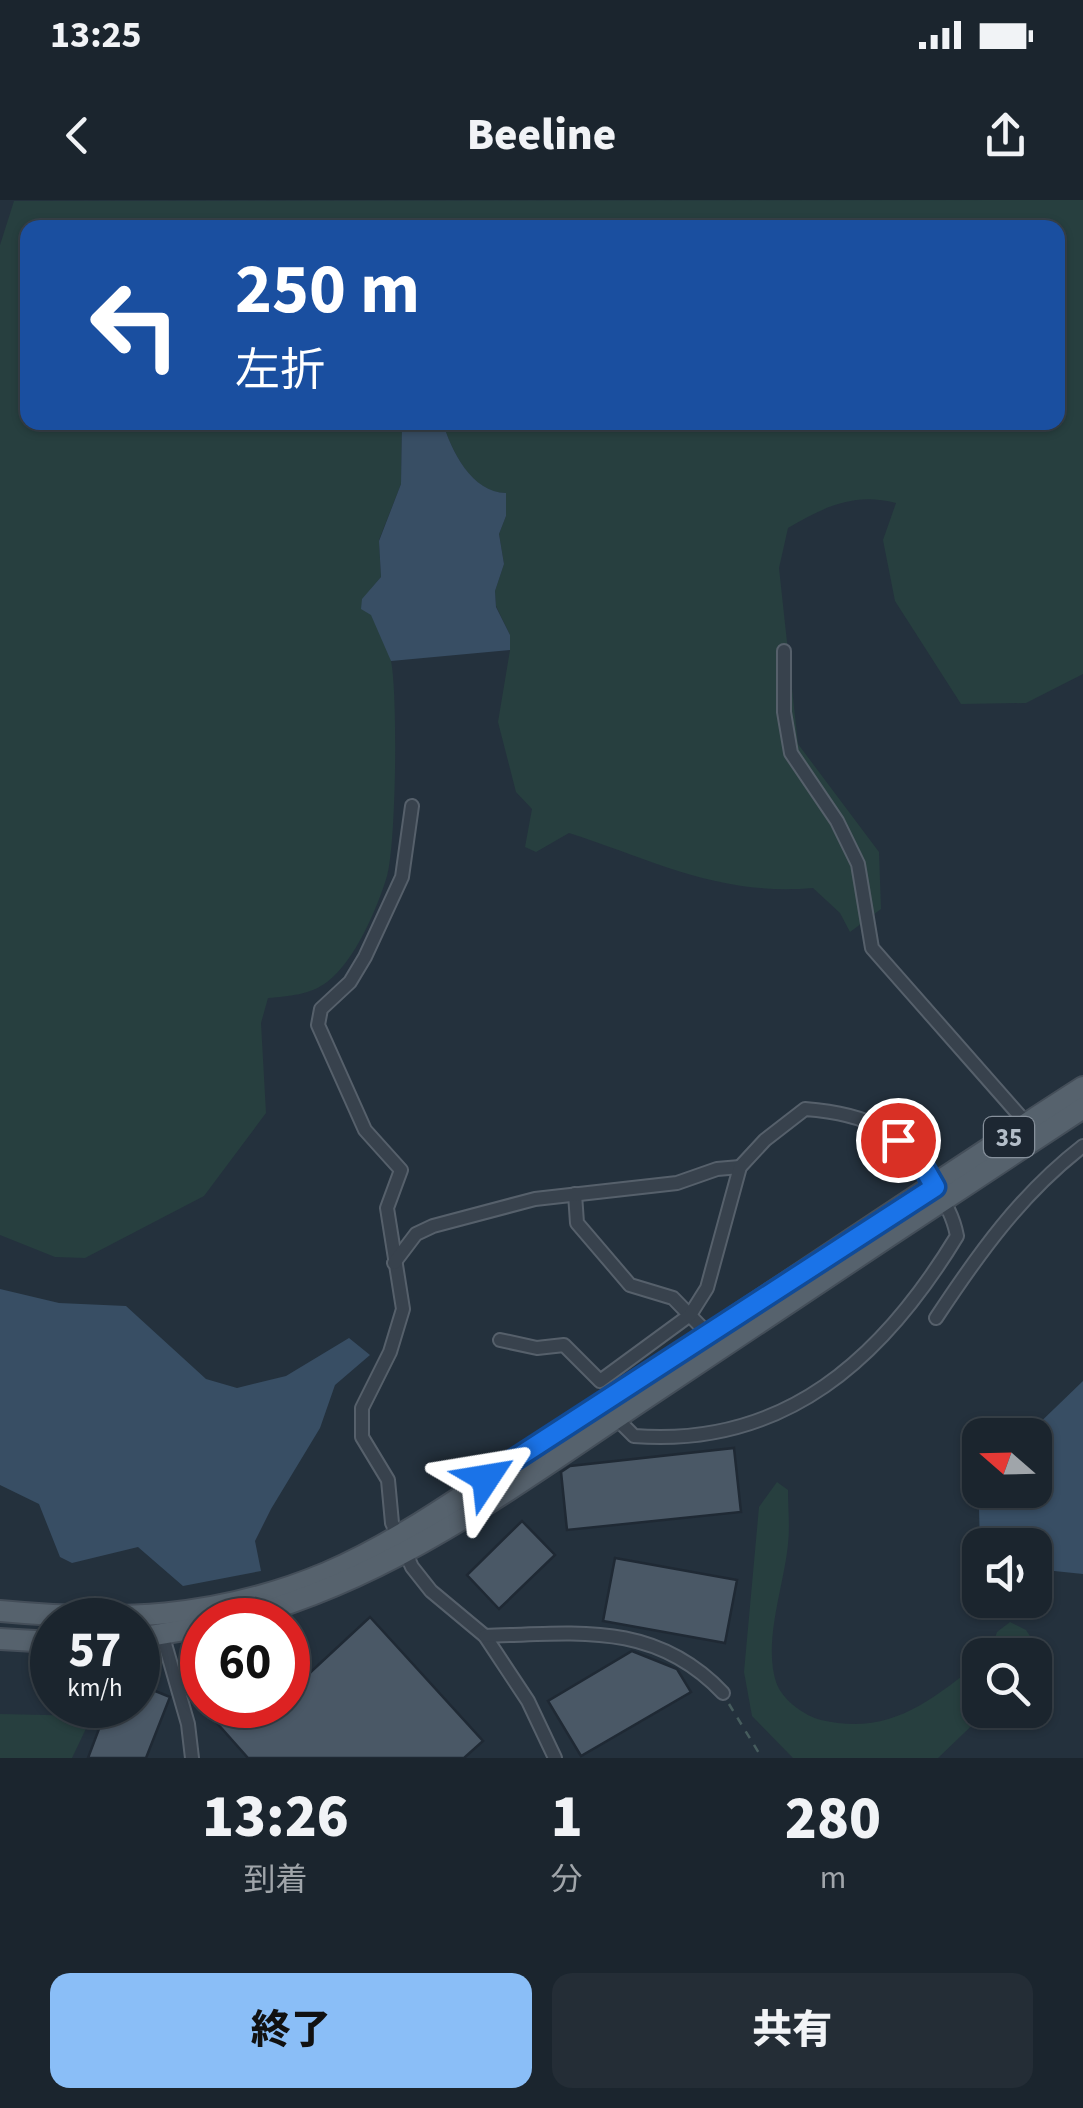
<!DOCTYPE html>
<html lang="ja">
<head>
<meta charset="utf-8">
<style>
	body { margin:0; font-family:"Source Sans 3","Noto Sans JP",sans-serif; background:#242d36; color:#f1f3f6; height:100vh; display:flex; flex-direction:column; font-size:38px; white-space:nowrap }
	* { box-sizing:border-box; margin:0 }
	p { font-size:32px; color:#a0a5aa }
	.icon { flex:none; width:55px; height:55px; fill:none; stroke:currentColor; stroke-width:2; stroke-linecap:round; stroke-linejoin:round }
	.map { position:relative; height:1558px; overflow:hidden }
	.sheet { display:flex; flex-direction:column; background:#1b252e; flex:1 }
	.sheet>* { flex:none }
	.top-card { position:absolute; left:20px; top:20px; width:1045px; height:210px; border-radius:20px; box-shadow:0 2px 8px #0004,0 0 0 2px #39424a; background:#1a4fa0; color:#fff; overflow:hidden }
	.needle { width:65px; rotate:290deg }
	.buttons { position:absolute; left:962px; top:1218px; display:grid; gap:20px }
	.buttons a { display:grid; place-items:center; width:90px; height:90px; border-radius:20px; background:#1b252e; box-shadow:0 2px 8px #0004,0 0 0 2px #39424a; font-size:50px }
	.speed { position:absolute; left:30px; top:1398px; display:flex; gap:20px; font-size:50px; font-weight:700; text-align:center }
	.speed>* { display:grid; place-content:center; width:130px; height:130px; border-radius:50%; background:#1b252e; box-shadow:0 2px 8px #0004,0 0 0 2px #39424a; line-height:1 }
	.speed small { font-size:25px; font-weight:400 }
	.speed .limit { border:15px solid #d22; background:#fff; color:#111 }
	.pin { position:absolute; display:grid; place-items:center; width:85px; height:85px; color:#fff; margin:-42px; border:5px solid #fff; border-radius:50%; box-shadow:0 2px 10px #0007 }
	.me { position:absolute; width:110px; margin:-55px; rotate:57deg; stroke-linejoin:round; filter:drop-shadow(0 0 8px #0008) }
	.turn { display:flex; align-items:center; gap:35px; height:210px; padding:0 50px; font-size:45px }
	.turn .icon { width:130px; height:130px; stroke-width:2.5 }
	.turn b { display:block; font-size:70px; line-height:85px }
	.eta { display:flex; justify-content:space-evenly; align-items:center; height:170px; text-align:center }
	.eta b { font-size:60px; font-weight:800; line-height:70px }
	.primary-button { display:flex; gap:20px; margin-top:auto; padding:20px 50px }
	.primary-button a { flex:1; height:115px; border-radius:20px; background:#8abef7; color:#111; font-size:40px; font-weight:800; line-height:115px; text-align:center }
	.primary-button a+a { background:#242d36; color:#f1f3f6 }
	.status { display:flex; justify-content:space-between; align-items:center; height:70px; padding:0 50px; background:#1b252e; direction:ltr }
	.status svg { height:28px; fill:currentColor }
	header { display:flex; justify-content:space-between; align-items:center; height:130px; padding:0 50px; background:#1b252e; font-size:45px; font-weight:800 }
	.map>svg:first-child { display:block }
	.green { fill:#273f3f }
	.water { fill:#384e64 }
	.building { fill:#4a5866; stroke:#1f2934; stroke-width:2.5 }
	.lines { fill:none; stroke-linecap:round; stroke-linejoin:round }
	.street-casing { stroke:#56606b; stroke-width:16 }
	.primary-casing { stroke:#444e59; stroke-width:24 }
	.path { stroke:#465c5d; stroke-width:2.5; stroke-dasharray:8 8; stroke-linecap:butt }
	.street { stroke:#38424d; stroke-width:12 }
	.primary { stroke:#56626d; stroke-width:20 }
	.route-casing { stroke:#114b97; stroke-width:25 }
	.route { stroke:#1a73e8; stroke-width:18 }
	.labels { text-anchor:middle; stroke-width:8; stroke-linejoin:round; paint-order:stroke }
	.shield { fill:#1d2732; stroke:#86909b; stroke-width:2.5 }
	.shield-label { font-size:25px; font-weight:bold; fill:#b3bdc8 }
</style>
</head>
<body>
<div class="status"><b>13:25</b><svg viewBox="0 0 49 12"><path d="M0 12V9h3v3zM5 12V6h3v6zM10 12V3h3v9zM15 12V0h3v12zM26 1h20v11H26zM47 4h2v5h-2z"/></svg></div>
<header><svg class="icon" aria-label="back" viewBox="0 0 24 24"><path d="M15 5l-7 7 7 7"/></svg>Beeline<svg class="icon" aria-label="share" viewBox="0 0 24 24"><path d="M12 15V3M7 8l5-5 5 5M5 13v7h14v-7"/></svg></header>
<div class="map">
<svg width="1083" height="1558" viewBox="0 0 1083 1558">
	<rect width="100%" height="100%" fill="#24313d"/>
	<g class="green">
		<path d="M 1083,0 L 1083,474 L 1026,503 L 961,504 L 895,401 L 883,340 L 896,303 C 854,292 824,307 788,328 L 779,368 L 798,544 L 879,652 L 881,709 L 850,732 L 840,713 L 813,688 C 719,696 656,661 569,633 L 536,652 L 525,647 L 532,609 L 516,592 L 498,522 L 510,450 L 510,435 L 496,406 L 495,391 L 504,364 L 499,334 L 506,316 L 505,293 C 472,293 451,250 443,223 L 1058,222 L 1058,28 L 28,28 L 28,222 L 402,223 L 401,284 L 379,340 L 381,377 L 371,389 C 371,421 385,434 391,461 C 398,495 396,645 387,676 C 377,709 355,761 327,782 C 310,795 289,796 268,798 L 261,823 L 266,913 L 204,996 L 85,1058 L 55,1057 L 0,1035 L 0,45 L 14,1 Z"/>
		<path d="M 777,1282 L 788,1290 C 788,1308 790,1327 788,1344 C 784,1386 763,1441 776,1482 C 782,1500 805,1516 821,1520 C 889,1536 929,1502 980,1462 L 980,1510 L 988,1510 L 938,1558 L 793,1558 L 752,1516 L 744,1472 L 759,1307 Z"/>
		<polygon points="1010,1422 1026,1430 1034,1442 1027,1455 989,1455 997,1432"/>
		<polygon points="0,1514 92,1516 72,1558 0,1558"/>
	</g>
	<g class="water">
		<path d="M 402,222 L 443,223 C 451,250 472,293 506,293 L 506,316 L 499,334 L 504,364 L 495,391 L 496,407 L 510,435 L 510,450 L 391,461 L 371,415 L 361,409 L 362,399 L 381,377 L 379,341 L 401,284 Z"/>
		<polygon points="0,1089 59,1103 126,1106 206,1179 237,1188 286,1176 349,1138 370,1155 335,1185 320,1228 271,1309 255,1341 261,1371 183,1386 138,1347 72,1363 60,1357 39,1304 0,1285"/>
		<polygon points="1083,1181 1083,1374 1035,1369 1035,1345 980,1348 979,1307 971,1285 980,1277 980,1290 1035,1290 1035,1235 1027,1235"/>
	</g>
	<g class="building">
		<polygon points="734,1248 741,1312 567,1330 561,1272 570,1266"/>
		<polygon points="522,1321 555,1355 499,1409 467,1375"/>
		<polygon points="615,1358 737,1380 725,1443 603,1421"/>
		<polygon points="370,1417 483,1541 464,1558 248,1558 201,1505 288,1505 288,1470 299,1483"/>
		<polygon points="632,1451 677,1469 691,1492 581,1556 548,1501"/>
		<polygon points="138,1484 170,1497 146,1558 88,1558 108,1505 138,1505"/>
	</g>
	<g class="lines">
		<g class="street-casing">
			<g id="street">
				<polyline points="784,451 784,512 791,553 837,621 858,664 872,748 1027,924"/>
				<polyline points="412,606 402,677 365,757 350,782 321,809 318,825 365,930 401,970 387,1008 403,1109 390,1152 362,1208 362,1237 388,1280 392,1323 412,1367 431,1391 485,1436 528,1501 555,1558"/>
				<polyline points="575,994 577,1023 630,1085 673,1098 708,1134"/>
				<polyline points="394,1063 416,1034 433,1026 535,999 677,983 717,969 740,967"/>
				<path d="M 936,1118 C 979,1053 1021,994 1083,946"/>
				<path d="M 500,1140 L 537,1148 L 564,1145 L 600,1181 L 690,1115 L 707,1088 L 740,967 L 765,940 L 805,909 C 870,914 900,930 934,986 C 945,1003 953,1015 957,1036 C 883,1158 785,1248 634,1236 L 614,1216"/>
				<polyline points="161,1430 188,1524 192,1558"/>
				<path d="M 485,1436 C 577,1433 655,1421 723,1493"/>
			</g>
		</g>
		<g class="primary-casing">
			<g id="primary">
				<path d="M 0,1411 C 116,1422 216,1419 326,1373 C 408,1338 484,1279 559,1232 C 735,1119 907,1000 1083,887"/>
				<path d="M 232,1420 C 387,1383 518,1283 649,1196 C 793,1100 938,1003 1083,908"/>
				<polyline points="138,1438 202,1427"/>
				<polyline points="0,1439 52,1442"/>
			</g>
		</g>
		<polyline class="path" points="729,1504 762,1558"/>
		<use href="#street" class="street"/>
		<use href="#primary" class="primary"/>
	</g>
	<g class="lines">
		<g class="route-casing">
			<polyline id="route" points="486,1278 935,987 916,954 898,940"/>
		</g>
		<use href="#route" class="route"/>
	</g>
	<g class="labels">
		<rect class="shield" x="984" y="917" width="50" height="40" rx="8"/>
		<g class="shield-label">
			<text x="1009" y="946">35</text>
		</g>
	</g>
</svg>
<div class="buttons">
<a><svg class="needle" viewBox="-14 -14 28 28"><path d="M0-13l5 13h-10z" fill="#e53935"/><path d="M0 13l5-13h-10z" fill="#a0a5aa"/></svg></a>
<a><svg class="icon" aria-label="sound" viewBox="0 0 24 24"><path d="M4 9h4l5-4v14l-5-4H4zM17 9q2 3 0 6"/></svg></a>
<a><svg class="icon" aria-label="search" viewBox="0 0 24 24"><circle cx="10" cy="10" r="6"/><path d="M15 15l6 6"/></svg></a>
</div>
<div class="speed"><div>57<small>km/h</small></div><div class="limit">60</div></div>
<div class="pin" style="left:898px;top:940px;background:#d93025"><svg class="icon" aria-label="arrive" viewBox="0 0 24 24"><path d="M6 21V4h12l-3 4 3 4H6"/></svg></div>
<svg class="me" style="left:486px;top:1278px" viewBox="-20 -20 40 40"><path d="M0-17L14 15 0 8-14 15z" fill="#1a73e8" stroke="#fff" stroke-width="4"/></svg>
<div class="top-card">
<div class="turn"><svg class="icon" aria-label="left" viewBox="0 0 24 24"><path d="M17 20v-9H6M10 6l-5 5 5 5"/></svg><div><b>250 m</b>左折</div></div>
</div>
</div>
<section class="sheet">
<div class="eta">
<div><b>13:26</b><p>到着</p></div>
<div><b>1</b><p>分</p></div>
<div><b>280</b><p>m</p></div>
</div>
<div class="primary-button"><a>終了</a><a>共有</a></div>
</section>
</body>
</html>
